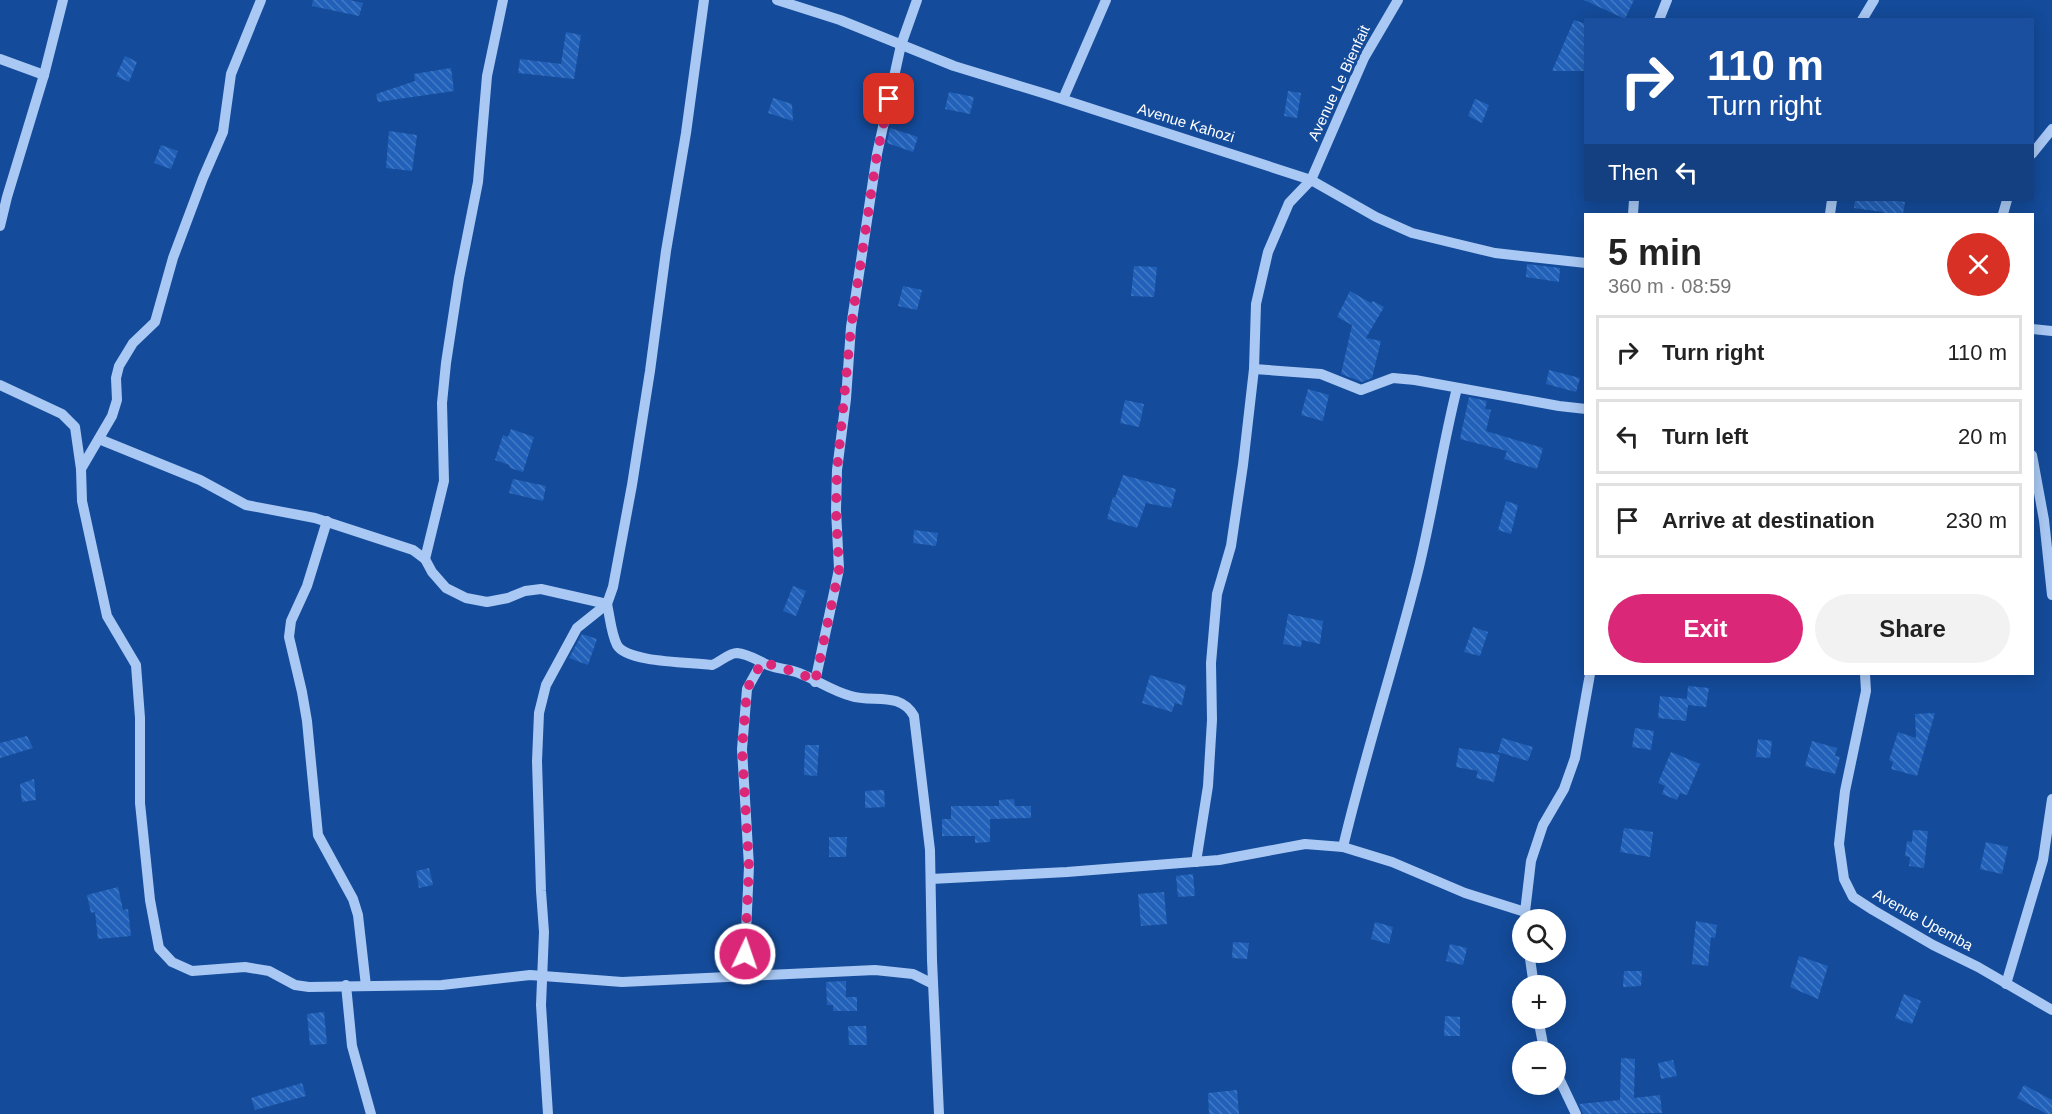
<!DOCTYPE html>
<html lang="en">
<head>
<meta charset="utf-8">
<style>
	body { margin:0; font-family:Helvetica,sans-serif; background:#f2f2f2; color:#222; height:100vh; display:flex; flex-direction:column; font-size:22px; white-space:nowrap }
	* { box-sizing:border-box; margin:0 }
	p { font-size:20px; color:#767676 }
	.icon { flex:none; width:33px; height:33px; fill:none; stroke:currentColor; stroke-width:2; stroke-linecap:round; stroke-linejoin:round }
	.map { position:relative; flex:1; overflow:hidden }
	.details { position:absolute; left:1584px; top:213px; width:450px; height:462px; display:flex; flex-direction:column; background:#fff; border-radius:0px; box-shadow:0 3px 15px #0003 }
	.details>* { flex:none }
	.top-card { position:absolute; left:1584px; top:18px; width:450px; height:183px; border-radius:0px; box-shadow:0 3px 15px #0003; background:#1a4fa0; color:#fff; overflow:hidden }
	.buttons { position:absolute; left:1512px; top:909px; display:grid; gap:12px }
	.buttons a { display:grid; place-items:center; width:54px; height:54px; border-radius:50%; background:#fff; box-shadow:0 3px 15px #0003; font-size:30px }
	.pin { position:absolute; display:grid; place-items:center; width:51px; height:51px; color:#fff; margin:-26px; border-radius:12px; box-shadow:0 3px 9px #0006 }
	.me { position:absolute; width:66px; margin:-33px; rotate:3deg; stroke-linejoin:round; filter:drop-shadow(0 0 4px #0008) }
	.turn { display:flex; align-items:center; gap:21px; height:126px; padding:0 24px; font-size:27px }
	.turn .icon { width:78px; height:78px; stroke-width:2.5 }
	.turn b { display:block; font-size:42px; line-height:51px }
	.then { display:flex; align-items:center; height:57px; padding:0 24px; background:#0003; gap:12px; font-size:22px }
	.round { display:grid; place-items:center; flex:none; width:63px; height:63px; border-radius:32px; background:#f2f2f2 }
	.headline { display:flex; align-items:center; justify-content:space-between; height:102px; padding:0 24px }
	h1 { font-size:36px; font-weight:800; line-height:45px }
	.cta { display:flex; gap:12px; margin-top:auto; padding:12px 24px }
	.cta a { flex:1; height:69px; border-radius:36px; background:#db2777; color:#fff; font-size:24px; font-weight:800; line-height:69px; text-align:center }
	.cta a+a { background:#f2f2f2; color:#222 }
	ul { padding:0; list-style:none }
	li { display:flex; align-items:center; gap:18px; height:75px; margin:0 12px 9px; padding:0 12px; border:3px solid #e0e0e0; border-radius:0px }
	li div { flex:1 }
	li b { display:block; font-size:22px }
	li em { font-style:normal }
	.map>svg:first-child { display:block }
	.building { fill:url(#building-back-hatch) }
	.lines { fill:none; stroke-linecap:round; stroke-linejoin:round }
	.minor { stroke:#a9c8f3; stroke-width:10 }
	.route { stroke:#db2777; stroke-width:10; stroke-dasharray:0 18 }
	.labels { text-anchor:middle; stroke-width:6; stroke-linejoin:round; paint-order:stroke }
	.street-label { font-size:15px; fill:#fff; stroke:#144b9a }
</style>
</head>
<body>
<div class="map">
<svg width="2052" height="1114" viewBox="0 0 2052 1114">
	<defs>
		<pattern id="building-back-hatch" width="6" height="6" patternUnits="userSpaceOnUse" patternTransform="scale(1.5)"><rect width="6" height="6" fill="#2261b9"/><path d="M-1 5l2 2M0 0l6 6M5-1l2 2" fill="none" stroke="#4379c4"/></pattern>
	</defs>
	<rect width="100%" height="100%" fill="#144b9a"/>
	<g class="building">
		<polygon points="313,0 349,0 363,3 359,16 312,6"/>
		<polygon points="1584,0 1634,0 1625,19"/>
		<polygon points="1574,20 1586,24 1586,71 1552,71"/>
		<polygon points="566,32 581,35 574,79 518,73 520,59 561,64"/>
		<polygon points="125,56 137,62 129,82 116,76"/>
		<polygon points="451,68 454,91 378,102 376,94 415,81 414,74"/>
		<polygon points="1288,91 1301,93 1297,118 1284,116"/>
		<polygon points="949,92 974,97 970,114 945,109"/>
		<polygon points="773,98 792,104 793,121 768,113"/>
		<polygon points="1475,99 1489,105 1482,123 1468,116"/>
		<polygon points="890,128 918,137 913,152 887,143"/>
		<polygon points="389,131 417,135 412,171 386,168"/>
		<polygon points="161,145 178,151 171,169 154,163"/>
		<polygon points="1855,200 1889,200 1905,202 1903,214 1883,214 1883,212 1854,208"/>
		<polygon points="1527,264 1560,268 1559,282 1526,277"/>
		<polygon points="1134,266 1157,267 1154,297 1131,296"/>
		<polygon points="903,286 922,290 917,310 898,306"/>
		<polygon points="1350,291 1371,303 1373,301 1384,307 1366,338 1381,341 1372,378 1362,382 1341,374 1352,325 1337,317"/>
		<polygon points="1549,370 1580,378 1576,392 1546,384"/>
		<polygon points="1308,389 1329,395 1323,421 1301,415"/>
		<polygon points="1469,397 1487,401 1485,409 1491,410 1486,431 1543,448 1537,469 1504,459 1507,451 1460,439"/>
		<polygon points="1125,400 1144,404 1139,427 1120,423"/>
		<polygon points="511,429 534,437 523,472 510,468 509,465 495,460 503,435 508,437"/>
		<polygon points="1123,475 1176,489 1171,508 1146,503 1137,528 1107,519 1113,497 1115,498"/>
		<polygon points="513,479 546,486 543,501 509,493"/>
		<polygon points="1506,501 1518,505 1511,534 1498,530"/>
		<polygon points="914,530 938,533 936,546 913,543"/>
		<polygon points="793,586 806,591 796,616 783,611"/>
		<polygon points="1288,614 1323,621 1320,644 1302,640 1301,647 1283,644"/>
		<polygon points="1473,627 1488,632 1480,656 1464,652"/>
		<polygon points="582,634 597,639 588,665 569,658"/>
		<polygon points="1150,675 1186,686 1182,705 1175,703 1172,712 1142,703"/>
		<polygon points="1688,686 1709,688 1706,707 1688,705 1686,721 1658,718 1660,696 1687,699"/>
		<polygon points="1935,713 1917,776 1891,769 1893,762 1889,760 1898,732 1916,738 1915,714"/>
		<polygon points="1635,728 1654,731 1651,750 1632,747"/>
		<polygon points="27,736 33,748 0,758 0,743"/>
		<polygon points="1502,738 1533,747 1528,761 1498,752"/>
		<polygon points="1758,739 1772,741 1770,758 1756,757"/>
		<polygon points="1812,741 1837,748 1835,756 1840,757 1835,774 1805,766"/>
		<polygon points="805,745 819,745 817,776 804,775"/>
		<polygon points="1459,748 1500,755 1494,782 1476,778 1478,771 1456,767"/>
		<polygon points="1671,752 1700,764 1687,795 1680,793 1677,800 1662,794 1665,786 1658,783"/>
		<polygon points="34,779 36,800 22,802 20,784"/>
		<polygon points="884,790 885,807 865,808 865,791"/>
		<polygon points="1014,799 1015,806 1031,806 1031,818 990,819 990,842 975,843 975,836 942,836 942,819 951,819 951,806 999,806 999,800"/>
		<polygon points="1624,828 1653,832 1650,857 1620,852"/>
		<polygon points="1913,830 1928,831 1924,868 1909,866 1910,857 1905,856 1907,841 1912,842"/>
		<polygon points="829,837 847,837 846,857 829,857"/>
		<polygon points="1986,842 2008,847 2002,874 1980,869"/>
		<polygon points="429,868 433,885 419,888 416,871"/>
		<polygon points="1193,874 1195,896 1178,897 1176,876"/>
		<polygon points="118,887 123,910 128,909 131,936 98,939 95,912 91,913 87,895"/>
		<polygon points="1164,892 1167,924 1141,926 1138,894"/>
		<polygon points="1696,921 1717,925 1715,938 1711,937 1708,966 1692,964"/>
		<polygon points="1375,922 1393,927 1389,944 1371,939"/>
		<polygon points="1233,942 1249,943 1247,959 1232,958"/>
		<polygon points="1450,944 1467,948 1463,965 1446,961"/>
		<polygon points="1799,956 1828,966 1818,999 1790,987"/>
		<polygon points="1624,971 1642,971 1641,986 1623,987"/>
		<polygon points="846,981 846,997 857,997 857,1011 833,1011 833,1005 827,1005 826,982"/>
		<polygon points="1904,994 1921,1001 1912,1024 1895,1018"/>
		<polygon points="324,1012 327,1044 310,1045 307,1014"/>
		<polygon points="1445,1016 1460,1017 1460,1036 1444,1036"/>
		<polygon points="848,1026 866,1026 867,1045 849,1045"/>
		<polygon points="1621,1058 1635,1059 1634,1098 1660,1095 1662,1113 1583,1114 1579,1104 1620,1100"/>
		<polygon points="1673,1060 1677,1076 1661,1079 1658,1063"/>
		<polygon points="302,1083 306,1096 255,1110 251,1098"/>
		<polygon points="2024,1085 2052,1100 2052,1114 2047,1114 2017,1098"/>
		<polygon points="1237,1090 1239,1114 1209,1114 1208,1093"/>
	</g>
	<g class="lines">
		<g class="minor">
			<polyline points="777,0 840,20 954,66 1046,94 1311,180 1376,217 1412,233 1495,253 1586,263"/>
			<polyline points="1659,20 1667,0"/>
			<polyline points="1862,20 1874,0"/>
			<polyline points="0,59 44,75"/>
			<polyline points="1063,99 1106,0"/>
			<polyline points="2032,154 2052,129"/>
			<polyline points="1633,214 1634,200"/>
			<polyline points="1830,214 1832,200"/>
			<polyline points="2003,214 2007,200"/>
			<polyline points="0,226 7,197 44,75 63,0"/>
			<polyline points="2032,329 2052,331"/>
			<polyline points="1254,369 1321,374 1361,390 1393,378 1415,380 1559,406 1586,409"/>
			<polyline points="0,385 62,414 75,427 81,469 82,501 107,616 136,665 140,718 140,803 150,900 159,948 172,962 192,971 245,967 269,971 295,985 309,987 442,985 530,975 622,982 875,970 913,974 933,984"/>
			<path d="M 99,439 L 200,480 L 246,505 L 315,518 L 413,550 L 425,559 L 432,572 L 446,588 L 466,598 L 487,602 L 508,598 L 525,591 L 541,589 L 607,604 C 610,617 611,633 617,645 C 627,663 692,662 712,665 C 720,662 729,653 737,653 C 749,654 758,661 768,665 C 778,669 789,669 799,673 C 817,680 832,691 851,696 C 873,703 900,691 914,716 L 930,850 L 932,960 L 939,1114"/>
			<polyline points="2032,455 2044,520 2052,595"/>
			<polyline points="81,469 112,416 117,400 116,378 119,366 133,343 155,322 173,258 203,178 223,132 231,74 261,0"/>
			<polyline points="327,521 307,586 291,621 289,637 302,692 307,721 318,835 353,899 358,915 366,986"/>
			<polyline points="425,559 444,481 442,403 446,363 459,278 478,182 487,76 503,0"/>
			<polyline points="1865,674 1866,691 1845,791 1839,844 1844,879 1853,897 1873,910 1933,945 1978,967 2052,1010"/>
			<polyline points="815,682 839,569 836,510 837,470 846,399 851,327 877,154 901,45 917,0"/>
			<path d="M 1343,847 C 1365,754 1395,663 1418,571 C 1433,510 1442,448 1457,388"/>
			<polyline points="1196,862 1208,786 1212,720 1211,663 1217,594 1231,546 1243,465 1254,369 1256,304 1268,252 1289,203 1311,180 1364,58 1398,0"/>
			<polyline points="931,879 1067,872 1219,860 1305,844 1343,847 1392,862 1465,893 1525,912"/>
			<polyline points="1526,920 1525,912 1531,861 1543,825 1564,789 1575,758 1590,674"/>
			<polyline points="1529,952 1534,986"/>
			<polyline points="744,976 749,866 742,749 747,689 762,662"/>
			<polyline points="2006,984 2043,860 2052,799"/>
			<polyline points="346,985 352,1046 371,1114"/>
			<polyline points="1538,1018 1543,1044 1546,1052"/>
			<polyline points="1556,1072 1576,1114"/>
			<polyline points="548,1114 541,1005 544,932 541,891 537,761 539,713 546,685 577,628 607,604 613,587 632,485 650,371 666,251 686,133 704,0"/>
		</g>
	</g>
	<g class="lines">
		<polyline class="route" points="745,954 749,866 742,749 747,689 762,662 802,674 815,682 839,570 836,510 837,470 851,327 877,154 889,99"/>
	</g>
	<g class="labels">
		<g class="street-label">
			<text transform="translate(1339 83) rotate(-65)" y="5">Avenue Le Bienfait</text>
			<text transform="translate(1186 123) rotate(17)" y="5">Avenue Kahozi</text>
			<text transform="translate(1923 920) rotate(29)" y="5">Avenue Upemba</text>
		</g>
	</g>
</svg>
<div class="buttons">
<a><svg class="icon" aria-label="search" viewBox="0 0 24 24"><circle cx="10" cy="10" r="6"/><path d="M15 15l6 6"/></svg></a>
<a>+</a>
<a>−</a>
</div>
<div class="pin" style="left:889px;top:99px;background:#d93025"><svg class="icon" aria-label="arrive" viewBox="0 0 24 24"><path d="M6 21V4h12l-3 4 3 4H6"/></svg></div>
<svg class="me" style="left:745px;top:954px" viewBox="-20 -20 40 40"><circle r="17" fill="#db2777" stroke="#fff" stroke-width="3"/><path d="M0-11L8 9 0 5-8 9z" fill="#fff"/></svg>
<div class="top-card">
<div class="turn"><svg class="icon" aria-label="right" viewBox="0 0 24 24"><path d="M7 20v-9h11M14 6l5 5-5 5"/></svg><div><b>110 m</b>Turn right</div></div>
<div class="then">Then<svg class="icon" aria-label="left" viewBox="0 0 24 24"><path d="M17 20v-9H6M10 6l-5 5 5 5"/></svg></div>
</div>
<section class="details">
<div class="headline"><div><h1>5 min</h1><p>360 m · 08:59</p></div><a class="round" style="background:#d93025;color:#fff"><svg class="icon" aria-label="close" viewBox="0 0 24 24"><path d="M6 6l12 12M18 6L6 18"/></svg></a></div>
<ul>
<li><svg class="icon" aria-label="right" viewBox="0 0 24 24"><path d="M7 20v-9h11M14 6l5 5-5 5"/></svg><div><b>Turn right</b></div><em>110 m</em></li>
<li><svg class="icon" aria-label="left" viewBox="0 0 24 24"><path d="M17 20v-9H6M10 6l-5 5 5 5"/></svg><div><b>Turn left</b></div><em>20 m</em></li>
<li><svg class="icon" aria-label="arrive" viewBox="0 0 24 24"><path d="M6 21V4h12l-3 4 3 4H6"/></svg><div><b>Arrive at destination</b></div><em>230 m</em></li>
</ul>
<div class="cta"><a>Exit</a><a>Share</a></div>
</section>
</div>
</body>
</html>
